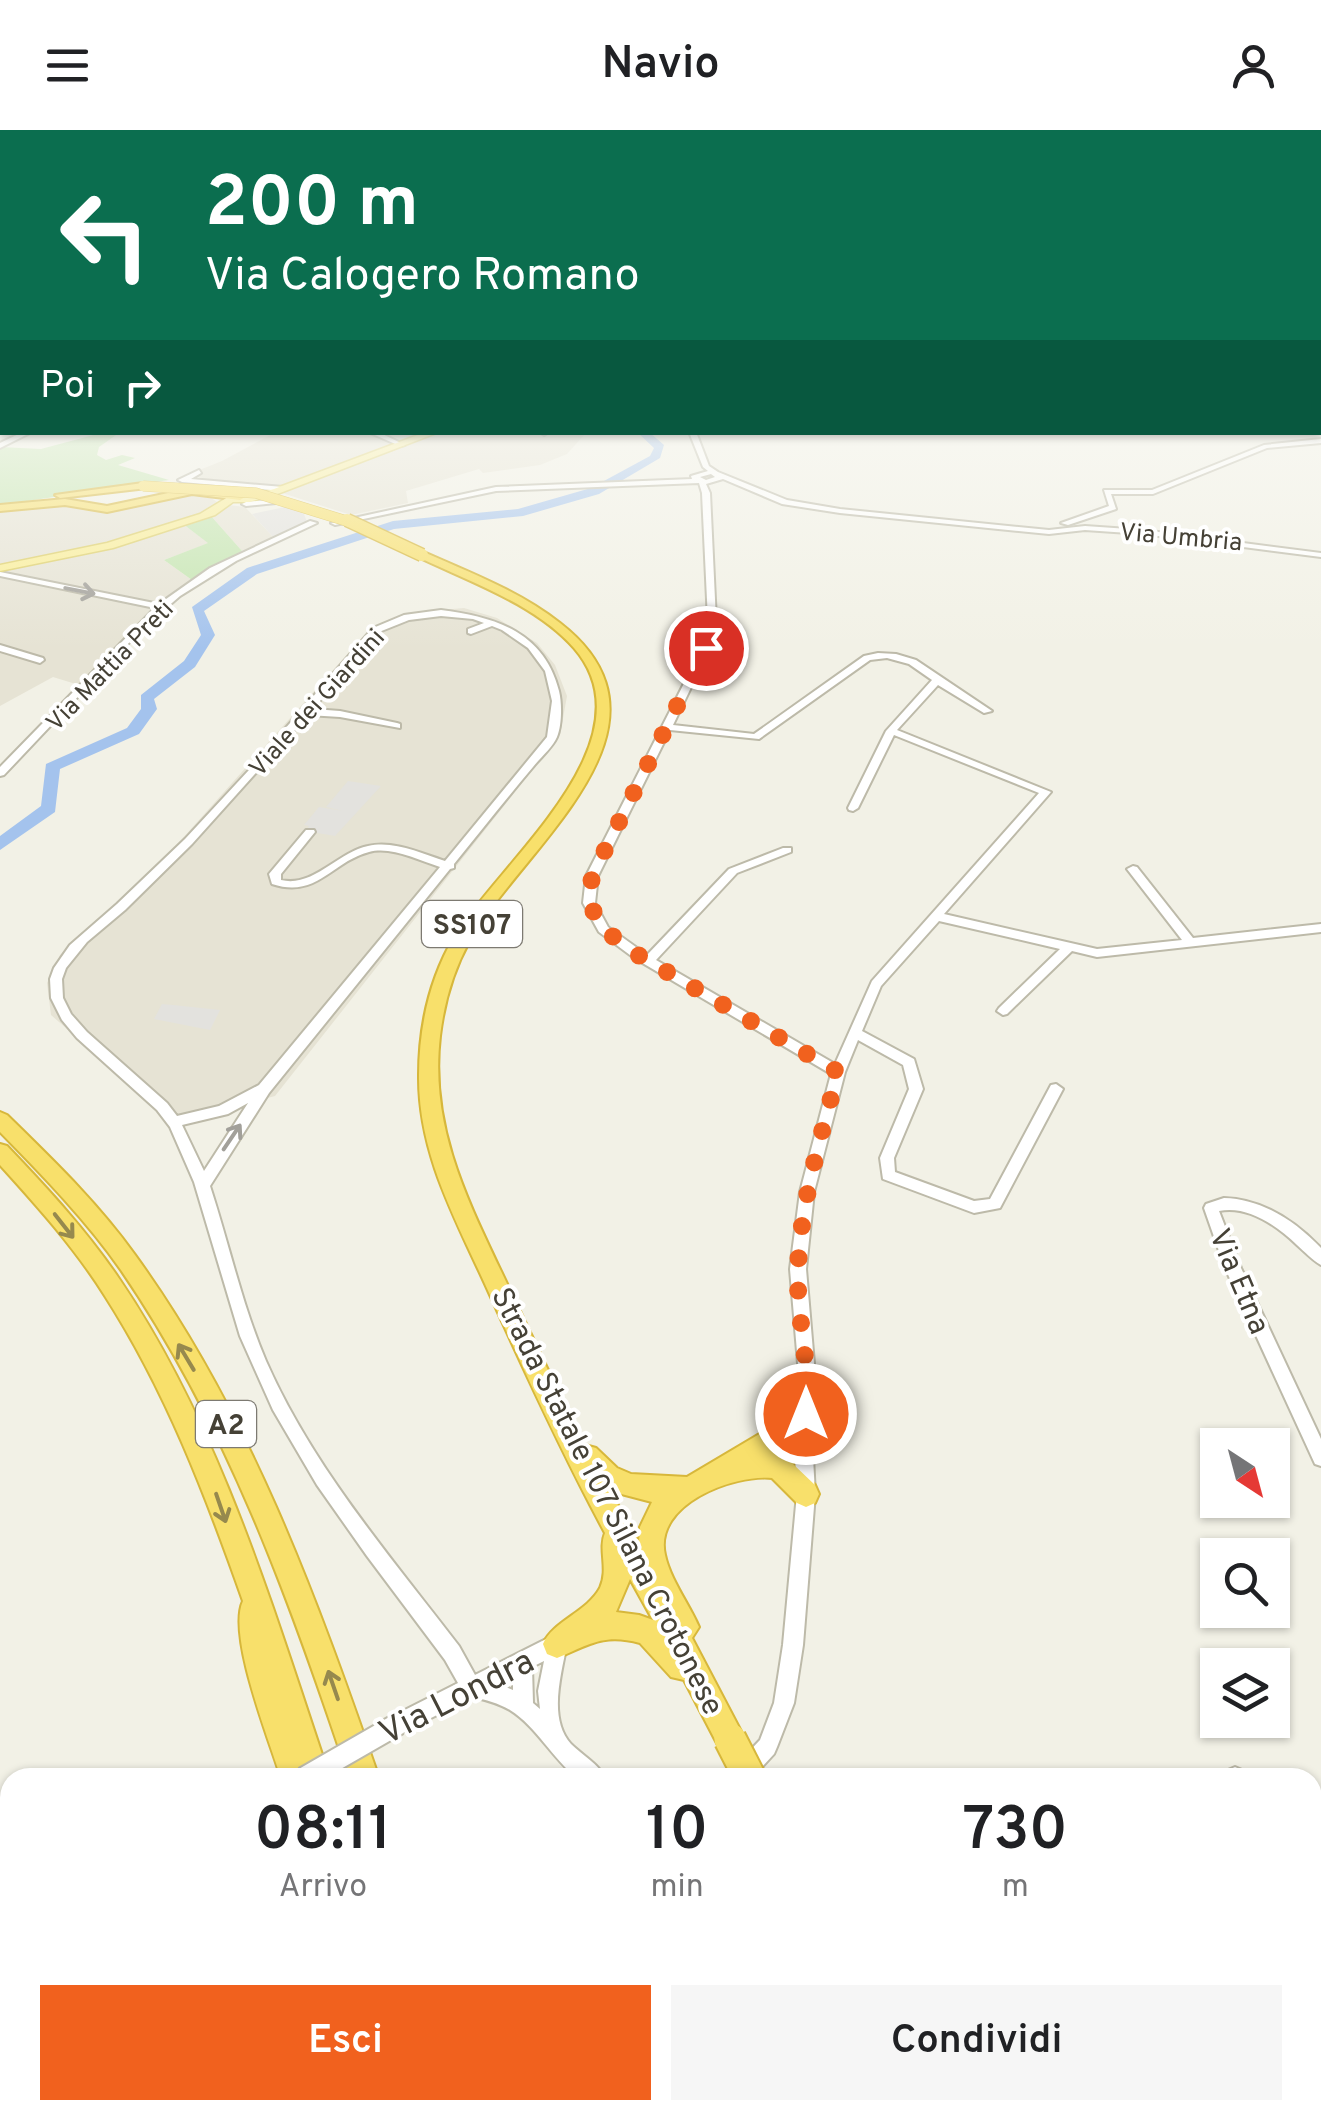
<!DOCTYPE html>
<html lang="it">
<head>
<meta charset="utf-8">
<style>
	body { margin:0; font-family:Overpass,sans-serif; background:#f6f6f6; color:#202124; height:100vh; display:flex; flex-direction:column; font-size:38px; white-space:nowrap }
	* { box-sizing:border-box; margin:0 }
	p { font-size:32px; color:#757577 }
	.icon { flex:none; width:55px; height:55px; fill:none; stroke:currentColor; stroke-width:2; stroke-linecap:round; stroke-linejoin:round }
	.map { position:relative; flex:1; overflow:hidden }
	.details { position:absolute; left:0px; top:1638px; width:1322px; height:352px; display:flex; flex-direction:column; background:#fff; border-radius:30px 30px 0 0; box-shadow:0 2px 8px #0004 }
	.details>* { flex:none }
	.banner { position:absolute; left:0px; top:0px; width:1322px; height:305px; box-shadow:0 2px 8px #0004; background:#0b6e4f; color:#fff; overflow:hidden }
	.needle { width:65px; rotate:144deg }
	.fabs { position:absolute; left:1200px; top:1298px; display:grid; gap:20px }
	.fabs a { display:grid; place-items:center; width:90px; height:90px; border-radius:0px; background:#fff; box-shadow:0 2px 8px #0004; font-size:50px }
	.pin { position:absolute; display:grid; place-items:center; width:85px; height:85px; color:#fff; margin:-42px; border:5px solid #fff; border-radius:50%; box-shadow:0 2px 10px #0007 }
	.me { position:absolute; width:110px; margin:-55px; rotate:0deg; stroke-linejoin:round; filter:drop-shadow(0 0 8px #0008) }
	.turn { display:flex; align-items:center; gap:35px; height:210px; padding:0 40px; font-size:45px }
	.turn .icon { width:130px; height:130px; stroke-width:2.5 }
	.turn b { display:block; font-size:70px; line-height:85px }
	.then { display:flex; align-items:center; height:95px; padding:0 40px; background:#0003; gap:20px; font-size:38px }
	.eta { display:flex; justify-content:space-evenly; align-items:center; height:170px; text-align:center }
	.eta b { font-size:60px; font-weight:600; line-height:70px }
	.button { display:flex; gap:20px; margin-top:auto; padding:20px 40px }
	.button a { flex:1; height:115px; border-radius:0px; background:#f1611e; color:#fff; font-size:40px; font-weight:600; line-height:115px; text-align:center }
	.button a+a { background:#f6f6f6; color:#202124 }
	header { display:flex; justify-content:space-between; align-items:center; height:130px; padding:0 40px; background:#fff; font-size:45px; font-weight:600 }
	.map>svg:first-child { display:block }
	.residential { fill:#e6e3d4 }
	.green { fill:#c4e5b0 }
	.parking { fill:#e3e2de }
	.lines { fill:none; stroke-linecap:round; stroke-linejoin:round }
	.river { fill:#a4c3ed; fill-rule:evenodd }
	.minor-casing { stroke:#bdbaa9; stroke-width:4 }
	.major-casing { stroke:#decf68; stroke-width:3 }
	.highway-casing { stroke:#d7b73b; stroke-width:4 }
	.minor { fill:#fff; fill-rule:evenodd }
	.major { fill:#faee97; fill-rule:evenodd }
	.highway { fill:#f8e06b; fill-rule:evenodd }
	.minor-bridge-casing { stroke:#bdbaa9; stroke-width:25; stroke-linecap:butt }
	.highway-bridge-far2-casing { stroke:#d7b73b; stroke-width:11; stroke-linecap:butt }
	.highway-bridge-far1-casing { stroke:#d7b73b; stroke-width:15; stroke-linecap:butt }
	.highway-bridge-casing { stroke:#d7b73b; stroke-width:35; stroke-linecap:butt }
	.minor-bridge { stroke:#fff; stroke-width:21 }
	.highway-bridge-far2 { stroke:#f8e06b; stroke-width:10 }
	.highway-bridge-far1 { stroke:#f8e06b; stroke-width:12 }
	.highway-bridge { stroke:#f8e06b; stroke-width:31 }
	.oneway { stroke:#a2a09a }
	.oneway2 { stroke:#96894e }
	.route { stroke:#f1611e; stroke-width:18; stroke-dasharray:0 32.4 }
	.labels { text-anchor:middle; stroke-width:8; stroke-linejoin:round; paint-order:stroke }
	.far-street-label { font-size:25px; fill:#454136; stroke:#fff }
	.shield { fill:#fff; stroke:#7d7a72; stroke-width:2.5 }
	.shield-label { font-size:28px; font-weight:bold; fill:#454136 }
	.street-label { font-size:30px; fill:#454136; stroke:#fff }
	.near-street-label { font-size:35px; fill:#454136; stroke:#fff }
</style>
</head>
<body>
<header><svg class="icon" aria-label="menu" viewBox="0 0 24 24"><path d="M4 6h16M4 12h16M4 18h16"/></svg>Navio<svg class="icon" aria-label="person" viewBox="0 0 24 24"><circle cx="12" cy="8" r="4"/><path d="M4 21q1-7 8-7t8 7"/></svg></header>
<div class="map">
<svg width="1321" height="1988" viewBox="0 0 1321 1988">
	<rect width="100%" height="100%" fill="#f2f1e6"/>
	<g class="residential">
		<polygon points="274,303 586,303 567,324 540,335 483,343 479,339 406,361 408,373 351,385 279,362 181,354 177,349 222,331"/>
		<polygon points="204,363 220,374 245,377 274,408 242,421 211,386 184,395 209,413 164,430 192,450 159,475 79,555 53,547 0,576 0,382 72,373 106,382 177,364"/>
		<polygon points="464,478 497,488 537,513 555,535 567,566 560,605 275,966 174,992 51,885 47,853 60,825 165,728 367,502 405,483"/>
		<polygon points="0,1680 10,1682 10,1980 340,1980 343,1988 0,1988"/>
	</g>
	<g class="green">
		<polygon points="101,303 119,303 99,317 97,325 106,330 122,325 135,328 118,335 169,350 0,375 0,317 41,319"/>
		<polygon points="211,386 242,421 192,450 164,430 208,413 183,394"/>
	</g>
	<g class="parking">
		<polygon points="285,377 304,384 307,392 274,408 252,384"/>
		<polygon points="348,651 381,656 335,706 306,701 309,696 304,695 319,677 343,681 326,677"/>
		<polygon points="162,874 173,875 220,880 210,900 154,889"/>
	</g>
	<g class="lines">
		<polygon class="river" points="637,302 649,302 664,315 660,328 599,364 523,386 394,399 257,444 204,481 215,505 195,537 154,569 157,579 139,604 60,639 55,682 0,720 0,706 41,676 46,634 127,598 141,579 141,565 184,531 201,505 192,477 247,438 393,391 518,379 591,358 650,326 654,318"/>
		<g class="minor-casing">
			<g id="minor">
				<rect x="0" y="287" width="2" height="4"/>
				<rect x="0" y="298" width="2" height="4"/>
				<polygon points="23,302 32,302 0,318 0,313"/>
				<polygon points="368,302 378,302 405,315 400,316"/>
				<polygon points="540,302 547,302 547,303 544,305"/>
				<path d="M 689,302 L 696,302 L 709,336 L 718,342 L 787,370 L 840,379 L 1049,400 L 1085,396 L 1143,400 L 1321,423 L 1321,427 L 1143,404 L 1085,400 L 1049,404 L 840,383 L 782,374 L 723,349 L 706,354 L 710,363 L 716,491 L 710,518 L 673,595 L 754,604 L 864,526 L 878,523 L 896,524 L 916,530 L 992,581 L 984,583 L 938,555 L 897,600 L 1051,662 L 944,784 L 1097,819 L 1182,810 L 1127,739 L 1133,736 L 1137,737 L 1193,808 L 1321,794 L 1321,802 L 1097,827 L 1072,821 L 1007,884 L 1003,885 L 997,881 L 999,878 L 1060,819 L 939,791 L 881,856 L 862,901 L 914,929 L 923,959 L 894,1028 L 895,1042 L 974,1071 L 990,1069 L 1051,955 L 1056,954 L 1063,959 L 1000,1078 L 974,1083 L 883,1049 L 880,1028 L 909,959 L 903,935 L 858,910 L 845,942 L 814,1062 L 806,1139 L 816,1257 L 812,1309 L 815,1364 L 803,1515 L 794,1573 L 777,1617 L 774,1624 L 752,1648 L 738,1647 L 735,1640 L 738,1633 L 760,1610 L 774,1573 L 783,1515 L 797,1364 L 794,1309 L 800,1257 L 790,1139 L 800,1062 L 831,944 L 634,828 L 599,802 L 583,773 L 586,746 L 702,518 L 708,491 L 702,363 L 699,353 L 496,361 L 335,395 L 331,393 L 496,357 L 692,349 L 691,346 L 708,341 L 703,337 ZM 711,344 L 715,347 L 706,350 L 700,347 ZM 887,528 L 909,534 L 932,550 L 886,601 L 848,678 L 849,680 L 853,681 L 858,678 L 894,605 L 1039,663 L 872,851 L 835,934 L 656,830 L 737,743 L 791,722 L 791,718 L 783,718 L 729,739 L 647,825 L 608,797 L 595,773 L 598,746 L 670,600 L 759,609 L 870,530 Z"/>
				<polygon points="1321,309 1321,313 1267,318 1153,364 1111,364 1116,379 1068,395 1061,393 1109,376 1104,360 1152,360 1264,315"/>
				<polygon points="199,340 201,343 191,349 283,357 287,359 283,361 182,352 178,350"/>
				<polygon points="279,369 279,373 276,373 246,376 242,374 246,372"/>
				<polygon points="310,391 317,393 236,431 180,466 142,499 4,645 0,646 0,637 155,478 0,446 0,442 159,474 210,438"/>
				<path d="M 441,480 C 496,487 544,502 559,561 C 562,573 562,595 557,607 C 553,617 540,628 533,637 C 506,669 480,702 454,734 L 454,738 L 450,739 L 269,963 L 210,1056 C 229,1114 242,1175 266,1231 C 312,1336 390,1426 459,1516 L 475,1545 L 550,1507 L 557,1504 L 564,1507 L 567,1514 C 561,1545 548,1589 571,1614 C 582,1625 599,1634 605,1648 L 577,1648 C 552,1628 537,1597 510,1580 C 498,1573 486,1570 473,1567 L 405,1601 L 398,1604 L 391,1601 L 388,1594 L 391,1587 L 458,1553 L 445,1530 L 367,1426 L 317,1355 L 273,1280 L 240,1206 L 194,1052 L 170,997 L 157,980 L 77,908 L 62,890 L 51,868 L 50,849 L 54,838 L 70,815 L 117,774 L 185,709 L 249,640 L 373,498 L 404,485 ZM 441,486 L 473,489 L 484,493 L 468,499 L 468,503 L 471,504 L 492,496 L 502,500 L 528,518 L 545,541 L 552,571 L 547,607 L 445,731 C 421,723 393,710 368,716 C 338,722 313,758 281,750 L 281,744 L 315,702 L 314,700 L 306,700 L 269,744 L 272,754 C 317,769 331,732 369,722 C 391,716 418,730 440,737 L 259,955 L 219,976 L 177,986 L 167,973 L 87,902 L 71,884 L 63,868 L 62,849 L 66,838 L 87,812 L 125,780 L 192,714 L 308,585 L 340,587 L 400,598 L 400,594 L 397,593 L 340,581 L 313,579 L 379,502 L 409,490 ZM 248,973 L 204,1041 L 182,995 L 228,984 ZM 544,1531 L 538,1561 L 540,1579 L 533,1573 L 532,1537 ZM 513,1547 L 513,1560 L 498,1554 Z"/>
				<polygon points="0,515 43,528 44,530 40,533 0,521"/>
				<path d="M 1224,1068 C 1262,1069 1295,1091 1321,1118 L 1321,1135 C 1312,1130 1305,1122 1297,1115 C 1277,1096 1248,1075 1219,1081 L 1241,1138 L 1321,1309 L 1321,1336 L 1315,1334 L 1225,1138 L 1204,1078 L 1206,1074 Z"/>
				<polygon points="1235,1637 1242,1640 1245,1648 1225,1648 1228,1640"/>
				<polygon points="10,1833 10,1858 0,1862 0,1837"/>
				<polygon points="0,1945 10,1949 10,1974 0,1970"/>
				<polygon points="1312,1958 1321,1963 1321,1988 1305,1988 1303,1980 1312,1980"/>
				<polygon points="39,1980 79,1980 82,1988 42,1988"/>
			</g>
		</g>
		<g class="major-casing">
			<polygon id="major" points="426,302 439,302 280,363 249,372 233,372 215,385 113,418 0,441 0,435 107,413 200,384 228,367 249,366 274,359"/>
		</g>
		<g class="highway-casing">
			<g id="highway">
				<polygon points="143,353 147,354 147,358 60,368 55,365"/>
				<polygon points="192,358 245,367 240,370 192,364 107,382 65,375 0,381 0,375 65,369 107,376"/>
				<path d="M 418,423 L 426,423 C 471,443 521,462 560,493 C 694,597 520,719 469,812 C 453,841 444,873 440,906 C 429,1000 470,1075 509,1158 C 534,1210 558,1263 585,1315 L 596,1318 L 617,1338 L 631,1344 L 687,1347 L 768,1299 L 800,1249 L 808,1246 L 816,1249 L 820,1257 L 795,1301 L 803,1297 L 812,1301 L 815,1309 L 812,1317 L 793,1334 L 815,1355 L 819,1364 L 815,1373 L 806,1377 L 797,1373 L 772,1348 C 734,1344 653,1374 665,1425 C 670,1449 689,1474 699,1497 L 692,1508 L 745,1609 L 740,1619 L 730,1624 L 720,1619 L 684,1550 L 671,1547 L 640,1513 C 603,1503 589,1515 557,1528 L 547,1524 L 543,1514 C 553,1491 587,1482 600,1458 C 609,1439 598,1420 605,1403 C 563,1325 526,1245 490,1165 C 458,1093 418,1026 419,945 C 419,897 430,848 454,807 C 498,734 655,611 574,518 C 535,474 470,452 418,427 ZM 610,1361 L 652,1372 L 640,1397 L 639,1412 ZM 630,1449 L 650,1485 L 653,1490 L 639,1485 L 616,1482 Z"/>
				<path d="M 0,982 L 7,985 C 52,1029 98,1073 135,1125 C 249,1282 316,1466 379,1648 L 349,1648 C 290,1470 227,1295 121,1140 C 86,1090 43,1046 0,1002 Z"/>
				<path d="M 0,1014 L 7,1016 C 48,1059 87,1101 120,1150 C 221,1299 273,1479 330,1648 L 281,1648 C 269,1609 227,1505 243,1471 C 206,1366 166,1261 105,1166 C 75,1118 38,1077 0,1035 Z"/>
				<polygon points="372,1980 406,1980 407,1988 373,1988"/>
				<polygon points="408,1980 442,1980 444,1988 410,1988"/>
				<polygon points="453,1980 510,1980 513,1988 456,1988"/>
				<polygon points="905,1980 940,1980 943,1988 908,1988"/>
			</g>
		</g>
		<use href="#minor" class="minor"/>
		<use href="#major" class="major"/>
		<use href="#highway" class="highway"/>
		<g class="minor-bridge-casing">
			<polyline id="minor-bridge" points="304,1648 398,1594"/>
		</g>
		<g class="highway-bridge-far2-casing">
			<polyline id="highway-bridge-far2" points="143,356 256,363 353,393"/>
		</g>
		<g class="highway-bridge-far1-casing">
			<polyline id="highway-bridge-far1" points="347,390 422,425"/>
		</g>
		<g class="highway-bridge-casing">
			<polyline id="highway-bridge" points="730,1609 750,1648"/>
		</g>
		<use href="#minor-bridge" class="minor-bridge"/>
		<use href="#highway-bridge-far2" class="highway-bridge-far2"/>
		<use href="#highway-bridge-far1" class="highway-bridge-far1"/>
		<use href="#highway-bridge" class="highway-bridge"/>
	</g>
	<defs><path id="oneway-shaft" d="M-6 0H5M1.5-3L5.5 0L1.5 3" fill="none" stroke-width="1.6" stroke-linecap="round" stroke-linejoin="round" transform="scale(2.5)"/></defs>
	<g class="oneway">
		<use href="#oneway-shaft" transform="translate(80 461) rotate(11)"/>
		<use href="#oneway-shaft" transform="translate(232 1007) rotate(-56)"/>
	</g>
	<g class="oneway2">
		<use href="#oneway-shaft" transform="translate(64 1096) rotate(52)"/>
		<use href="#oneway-shaft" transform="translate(186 1227) rotate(-121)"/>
		<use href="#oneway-shaft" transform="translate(221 1378) rotate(71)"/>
		<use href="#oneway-shaft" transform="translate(333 1555) rotate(-109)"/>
	</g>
	<linearGradient id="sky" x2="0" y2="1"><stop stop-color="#8dbaea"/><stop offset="0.46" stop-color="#f9f9f4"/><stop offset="1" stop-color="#f9f9f4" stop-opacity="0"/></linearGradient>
	<rect width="1321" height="519" fill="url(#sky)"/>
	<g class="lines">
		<path class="route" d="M 706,518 L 592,746 L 589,773 L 603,799 L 638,825 L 838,942 C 821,1006 801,1071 798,1138 C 796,1187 811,1235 806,1284"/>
	</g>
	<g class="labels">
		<g class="far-street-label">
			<text transform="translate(1181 406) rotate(5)" y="9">Via Umbria</text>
			<text transform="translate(109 535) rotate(-46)" y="9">Via Mattia Preti</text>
			<text transform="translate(316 572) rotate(-48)" y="9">Viale dei Giardini</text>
		</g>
		<g class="shield">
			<rect x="422" y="771" width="100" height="46" rx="8"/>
			<rect x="196" y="1271" width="60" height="46" rx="8"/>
		</g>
		<g class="shield-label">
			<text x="472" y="804">SS107</text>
			<text x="226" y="1304">A2</text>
		</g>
		<g class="street-label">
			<text transform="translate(1240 1151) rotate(67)" y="10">Via Etna</text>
			<text transform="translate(608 1371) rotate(63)" y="10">Strada Statale 107 Silana Crotonese</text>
		</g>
		<g class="near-street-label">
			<text transform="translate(456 1566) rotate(-27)" y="12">Via Londra</text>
		</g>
	</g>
</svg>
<div class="fabs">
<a><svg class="needle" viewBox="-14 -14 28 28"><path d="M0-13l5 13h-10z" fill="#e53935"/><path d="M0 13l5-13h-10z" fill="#757577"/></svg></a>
<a><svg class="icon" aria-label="search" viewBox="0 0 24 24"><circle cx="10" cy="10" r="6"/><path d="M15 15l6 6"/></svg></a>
<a><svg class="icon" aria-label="layers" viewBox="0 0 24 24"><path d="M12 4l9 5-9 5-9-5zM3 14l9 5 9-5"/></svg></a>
</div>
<div class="pin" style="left:706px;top:518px;background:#d93025"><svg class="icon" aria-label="arrive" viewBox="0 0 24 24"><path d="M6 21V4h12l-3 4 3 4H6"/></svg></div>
<svg class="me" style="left:806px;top:1284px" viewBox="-20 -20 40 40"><circle r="17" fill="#f1611e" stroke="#fff" stroke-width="3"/><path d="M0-11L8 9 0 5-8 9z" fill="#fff"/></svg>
<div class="banner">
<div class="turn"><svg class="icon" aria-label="left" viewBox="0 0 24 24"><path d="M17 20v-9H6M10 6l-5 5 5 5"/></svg><div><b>200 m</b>Via Calogero Romano</div></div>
<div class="then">Poi<svg class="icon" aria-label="right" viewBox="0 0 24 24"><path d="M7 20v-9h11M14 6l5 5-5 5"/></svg></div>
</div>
<section class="details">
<div class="eta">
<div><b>08:11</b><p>Arrivo</p></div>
<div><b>10</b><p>min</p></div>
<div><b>730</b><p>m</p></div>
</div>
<div class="button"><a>Esci</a><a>Condividi</a></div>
</section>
</div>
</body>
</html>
